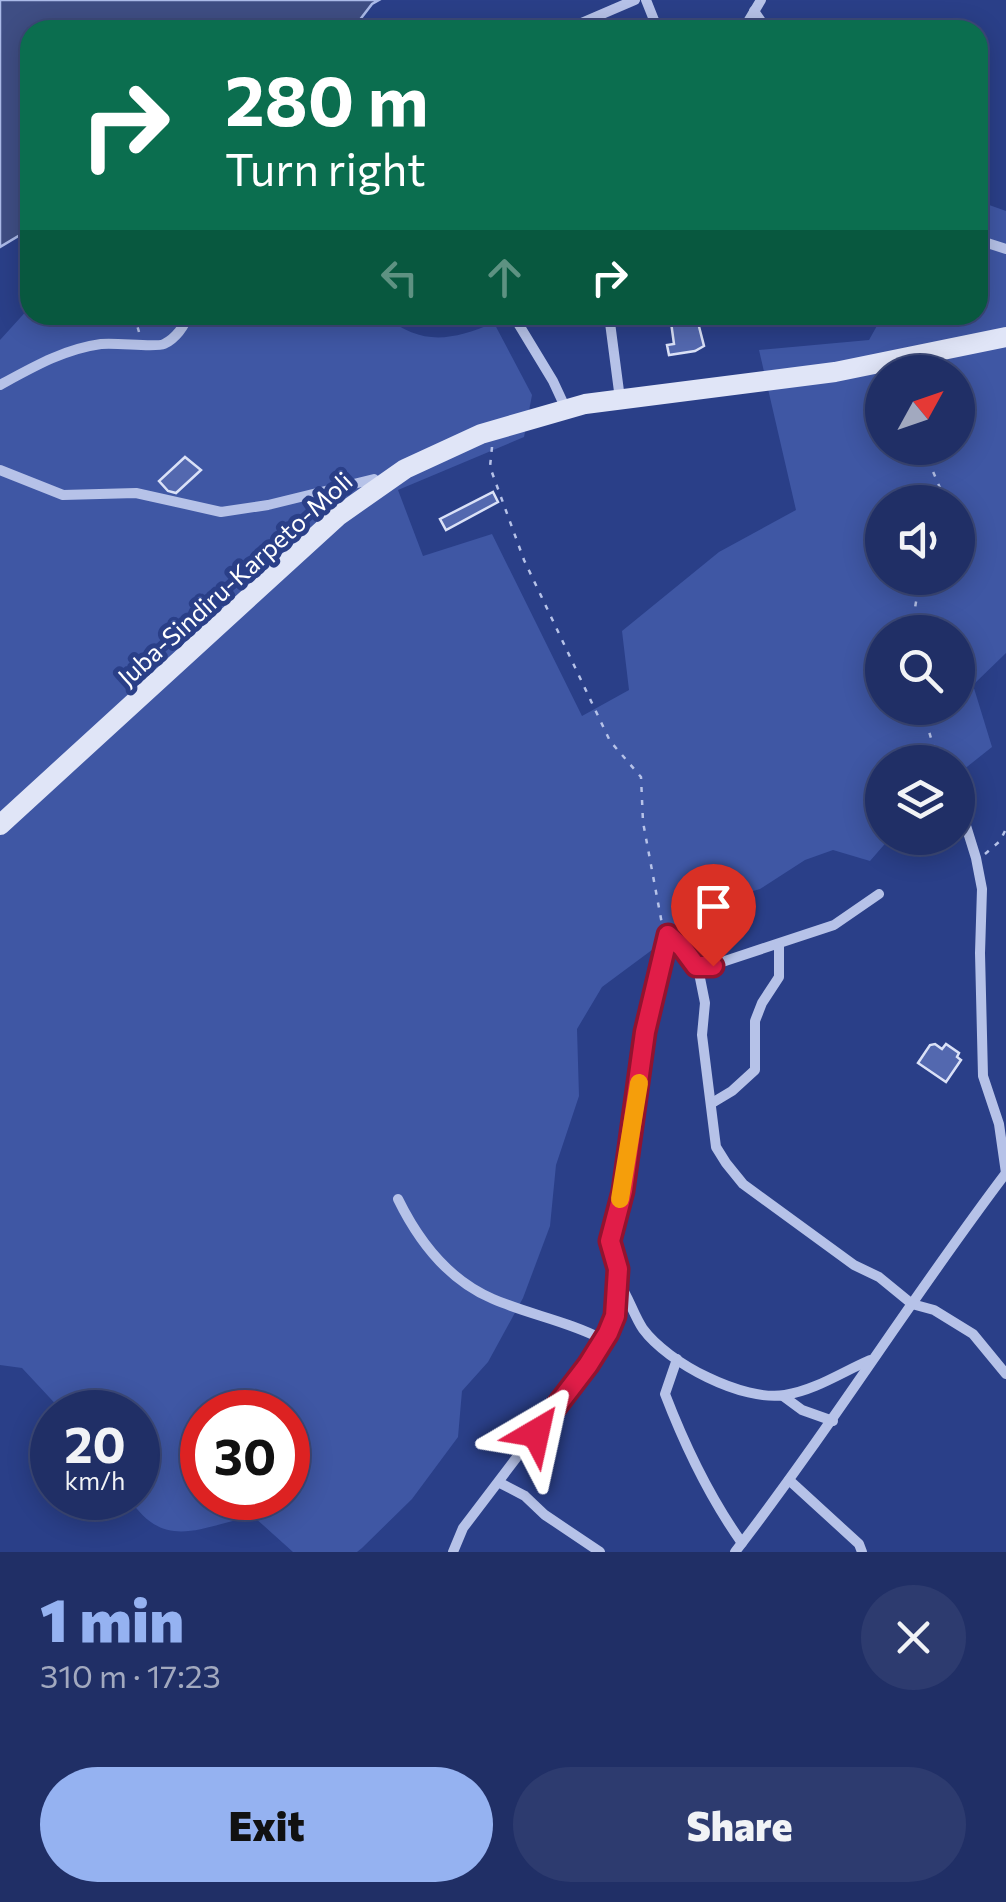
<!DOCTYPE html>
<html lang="en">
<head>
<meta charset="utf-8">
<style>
	body { margin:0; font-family:Commissioner,sans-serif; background:#2d3b6f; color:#f1f3f6; height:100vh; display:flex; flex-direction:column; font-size:38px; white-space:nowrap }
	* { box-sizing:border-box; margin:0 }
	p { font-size:32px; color:#a2a9bf }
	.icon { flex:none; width:55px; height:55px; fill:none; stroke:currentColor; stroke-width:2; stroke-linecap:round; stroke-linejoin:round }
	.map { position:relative; height:1552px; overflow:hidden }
	.drawer { display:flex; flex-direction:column; background:#202f66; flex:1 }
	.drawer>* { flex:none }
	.banner { position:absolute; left:20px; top:20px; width:968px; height:305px; border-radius:30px; box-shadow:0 5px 25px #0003,0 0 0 2px #3d4a7a; background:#0b6e4f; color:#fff; overflow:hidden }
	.needle { width:65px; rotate:50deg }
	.buttons { position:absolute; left:865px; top:355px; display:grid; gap:20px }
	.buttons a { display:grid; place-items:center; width:110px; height:110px; border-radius:50%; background:#202f66; box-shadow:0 5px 25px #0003,0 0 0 2px #3d4a7a; font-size:50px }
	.speed { position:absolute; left:30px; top:1390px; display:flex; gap:20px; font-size:50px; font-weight:700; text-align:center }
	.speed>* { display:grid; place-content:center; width:130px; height:130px; border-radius:50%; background:#202f66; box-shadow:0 5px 25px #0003,0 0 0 2px #3d4a7a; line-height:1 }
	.speed small { font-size:25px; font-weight:400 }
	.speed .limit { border:15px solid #d22; background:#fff; color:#111 }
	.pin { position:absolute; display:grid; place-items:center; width:85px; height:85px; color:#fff; margin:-102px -42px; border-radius:50% 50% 50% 0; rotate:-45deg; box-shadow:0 0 10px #0007 }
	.pin .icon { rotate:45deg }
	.me { position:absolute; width:110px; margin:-55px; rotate:36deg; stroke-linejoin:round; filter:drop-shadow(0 0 8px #0008) }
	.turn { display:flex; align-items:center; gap:35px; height:210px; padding:0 40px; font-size:45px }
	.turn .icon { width:130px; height:130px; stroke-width:2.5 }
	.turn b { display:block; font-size:70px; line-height:85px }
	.lanes { display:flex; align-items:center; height:95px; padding:0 40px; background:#0003; justify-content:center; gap:50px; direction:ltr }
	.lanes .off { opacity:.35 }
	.round { display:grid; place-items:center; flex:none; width:105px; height:105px; border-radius:52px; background:#2d3b6f }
	.summary { display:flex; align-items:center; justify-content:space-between; height:170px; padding:0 40px }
	h1 { font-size:60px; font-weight:800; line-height:75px; color:#95b2f1 }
	.primary-button { display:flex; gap:20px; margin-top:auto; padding:20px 40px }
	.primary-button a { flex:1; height:115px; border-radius:60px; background:#95b2f1; color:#111; font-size:40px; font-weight:800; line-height:115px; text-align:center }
	.primary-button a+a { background:#2d3b6f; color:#f1f3f6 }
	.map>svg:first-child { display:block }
	.green { fill:#3f57a4; fill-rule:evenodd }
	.water { fill:#3f4e84; stroke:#abbae8; stroke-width:2.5 }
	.building { fill:#5368af; stroke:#dae1f7; stroke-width:2.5 }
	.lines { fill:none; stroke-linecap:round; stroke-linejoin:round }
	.path { stroke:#b6c2e8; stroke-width:2.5; stroke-dasharray:5 8; stroke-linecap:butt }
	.street { stroke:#b6c2e8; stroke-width:10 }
	.secondary { stroke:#e0e5f7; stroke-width:20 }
	.route-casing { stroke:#92132f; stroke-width:25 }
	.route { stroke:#e11d48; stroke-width:18 }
	.slow { stroke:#f59e0b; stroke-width:18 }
	.labels { text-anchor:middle; stroke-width:10; stroke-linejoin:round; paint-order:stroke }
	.street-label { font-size:25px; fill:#fff; stroke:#2a3f88 }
</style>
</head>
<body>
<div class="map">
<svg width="1006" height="1552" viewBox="0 0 1006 1552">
	<rect width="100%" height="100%" fill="#2a3f88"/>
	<path class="green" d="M 978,201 L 1006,211 L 1006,653 L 973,685 L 992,747 L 958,774 L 958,762 L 882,762 L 882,838 L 890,838 L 870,861 L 833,850 L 805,860 L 760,889 L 718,901 L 602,987 L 577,1029 L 579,1096 L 556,1165 L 550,1226 L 523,1298 L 488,1362 L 462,1391 L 458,1437 L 412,1499 L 362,1548 L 357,1552 L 293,1552 L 253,1516 C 200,1527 164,1552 129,1498 L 138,1498 L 138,1412 L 63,1412 L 22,1368 L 0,1365 L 0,340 L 30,307 L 30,315 L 382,315 C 423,346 449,341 494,323 L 532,395 L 524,437 L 398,490 L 423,556 L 492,534 L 582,716 L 629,690 L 622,631 L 719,552 L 796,510 L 759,350 L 869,340 L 883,315 L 978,315 ZM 882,372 L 958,372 L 958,448 L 882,448 ZM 882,502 L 958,502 L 958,578 L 882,578 ZM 882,632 L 958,632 L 958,708 L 882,708 ZM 202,1412 L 288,1412 L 288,1498 L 202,1498 Z"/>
	<polygon class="water" points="0,0 379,0 372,4 352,30 30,30 30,229 0,247"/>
	<g class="building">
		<polygon points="670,315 696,315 704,346 695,351 669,355 667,345 674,344"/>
		<polygon points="185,457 201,470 176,493 168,491 159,481"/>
		<polygon points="493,492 498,502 446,530 440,519"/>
		<polygon points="935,1044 942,1049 946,1044 959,1053 957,1057 961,1060 946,1082 918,1063 930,1045"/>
	</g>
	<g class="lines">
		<g class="path">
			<polyline points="134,315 139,332"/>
			<polyline points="492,447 490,467 524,560 610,741 641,777 643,822 662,924"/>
			<polyline points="923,448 946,502"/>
			<polyline points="911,632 920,578"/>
			<polyline points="922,708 933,745 942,762"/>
			<polyline points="985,854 1000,841 1006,829"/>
		</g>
		<g class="street">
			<polyline points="646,0 658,30"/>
			<polyline points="754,11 767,30"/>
			<polyline points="565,30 635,0"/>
			<polyline points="743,30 761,0"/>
			<polyline points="978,240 1006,249"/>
			<polyline points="513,315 553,381 566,409"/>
			<polyline points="609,315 620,399"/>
			<path d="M 0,385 C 33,367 64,349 101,344 C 116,342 155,348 164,344 C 175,339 185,326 188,315"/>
			<polyline points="0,470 63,495 136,493 221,512 268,505 374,479"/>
			<polyline points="958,800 976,858 982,889 980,953 983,1076 999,1124 1006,1173"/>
			<polyline points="696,966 713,965 834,925 879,894"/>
			<polyline points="712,1103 732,1091 755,1070 755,1021 762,1003 779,977 779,945"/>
			<path d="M 398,1199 C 419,1242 448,1280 493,1299 C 530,1315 568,1321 604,1340"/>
			<path d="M 618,1282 C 629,1297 633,1314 643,1329 C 668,1363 743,1402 785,1395 C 816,1390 842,1372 870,1360"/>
			<path d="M 677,1359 L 665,1394 C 685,1446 710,1498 742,1543"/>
			<polyline points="783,1396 802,1410 833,1421"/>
			<polyline points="789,1480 859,1544 862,1552"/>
			<polyline points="500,1483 525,1496 545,1515 600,1552"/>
			<polyline points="453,1552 463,1528 587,1365 608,1333 615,1316 618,1269 610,1241 623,1191 645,1032 668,935 694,960 700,978 705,1003 702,1035 716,1147 726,1163 743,1184 854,1265 879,1277 912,1304 934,1310 973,1334 1006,1374"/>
			<path d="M 735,1552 C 830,1429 912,1297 1006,1173"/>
		</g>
		<polyline class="secondary" points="0,825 338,516 405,469 481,434 585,404 835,372 1006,337"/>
	</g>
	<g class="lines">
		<g class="route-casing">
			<polyline id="route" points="536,1433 588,1365 608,1333 615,1316 618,1269 610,1241 623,1191 645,1032 668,935 682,947 696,966 713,966"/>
		</g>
		<use href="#route" class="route"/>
		<polyline class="slow" points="620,1199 639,1083"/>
	</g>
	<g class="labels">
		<g class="street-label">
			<text transform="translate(235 579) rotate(-42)" y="9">Juba-Sindiru-Karpeto-Moli</text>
		</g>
	</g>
</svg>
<div class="buttons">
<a><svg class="needle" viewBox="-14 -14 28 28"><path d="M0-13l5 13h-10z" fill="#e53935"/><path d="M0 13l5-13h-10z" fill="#a2a9bf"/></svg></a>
<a><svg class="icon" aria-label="sound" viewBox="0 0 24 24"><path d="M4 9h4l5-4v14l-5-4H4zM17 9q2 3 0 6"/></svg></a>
<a><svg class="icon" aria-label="search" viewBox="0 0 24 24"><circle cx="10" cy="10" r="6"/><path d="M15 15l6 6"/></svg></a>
<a><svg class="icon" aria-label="layers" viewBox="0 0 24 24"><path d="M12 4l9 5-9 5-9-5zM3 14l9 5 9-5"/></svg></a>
</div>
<div class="speed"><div>20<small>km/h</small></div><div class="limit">30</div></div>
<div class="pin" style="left:713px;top:966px;background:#d93025"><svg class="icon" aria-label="arrive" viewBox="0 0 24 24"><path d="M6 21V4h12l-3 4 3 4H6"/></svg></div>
<svg class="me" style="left:536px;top:1433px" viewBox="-20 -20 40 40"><path d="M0-17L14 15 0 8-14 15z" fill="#e11d48" stroke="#fff" stroke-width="4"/></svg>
<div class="banner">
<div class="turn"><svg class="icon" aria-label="right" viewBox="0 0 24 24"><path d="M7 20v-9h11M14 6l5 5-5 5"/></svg><div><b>280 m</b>Turn right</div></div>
<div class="lanes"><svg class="icon off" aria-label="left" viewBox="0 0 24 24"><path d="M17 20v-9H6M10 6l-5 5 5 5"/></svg><svg class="icon off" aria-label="ahead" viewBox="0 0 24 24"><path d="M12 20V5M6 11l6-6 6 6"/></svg><svg class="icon" aria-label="right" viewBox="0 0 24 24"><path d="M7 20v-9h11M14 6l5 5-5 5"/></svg></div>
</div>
</div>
<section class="drawer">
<div class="summary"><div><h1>1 min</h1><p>310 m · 17:23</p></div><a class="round"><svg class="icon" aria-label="close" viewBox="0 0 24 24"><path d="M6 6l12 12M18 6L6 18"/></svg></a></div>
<div class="primary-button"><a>Exit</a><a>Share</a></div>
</section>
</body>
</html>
